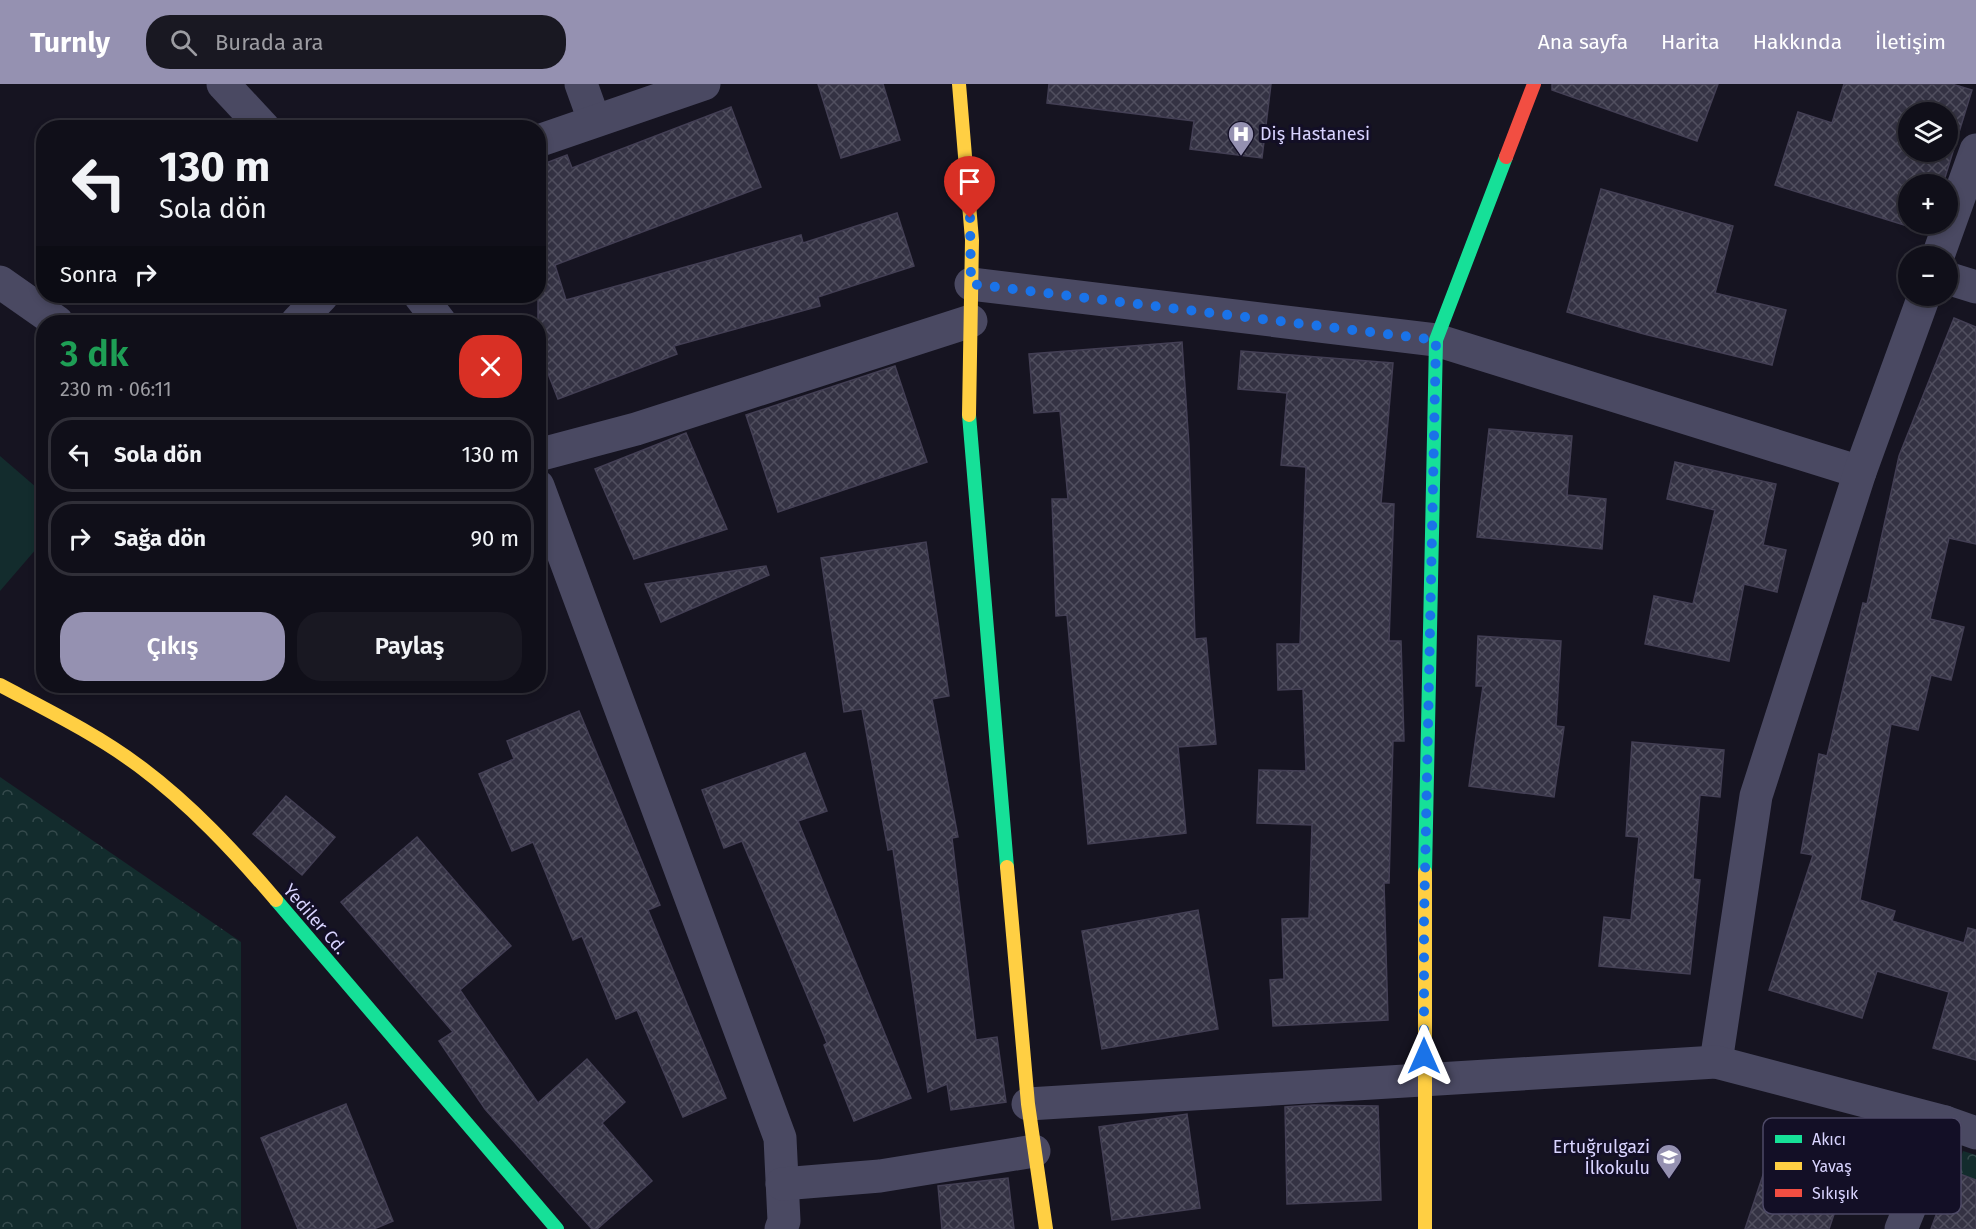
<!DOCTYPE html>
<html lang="tr">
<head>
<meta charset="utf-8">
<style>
	body { margin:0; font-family:"Fira Sans",sans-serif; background:#191822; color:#f1f3f6; height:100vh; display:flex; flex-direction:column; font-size:22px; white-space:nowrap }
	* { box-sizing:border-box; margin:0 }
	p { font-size:20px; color:#9c9ca2 }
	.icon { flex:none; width:33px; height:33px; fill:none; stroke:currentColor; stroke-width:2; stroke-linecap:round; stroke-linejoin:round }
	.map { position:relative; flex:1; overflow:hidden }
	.side { position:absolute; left:36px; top:231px; width:510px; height:378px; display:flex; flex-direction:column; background:#100f19; border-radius:24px; box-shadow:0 3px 9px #0003,0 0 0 2px #302f38 }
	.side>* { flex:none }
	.hud { position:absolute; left:36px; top:36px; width:510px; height:183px; border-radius:24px; box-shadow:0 3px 9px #0003,0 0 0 2px #302f38; background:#100f19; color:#f1f3f6; overflow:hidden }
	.buttons { position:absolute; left:1898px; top:18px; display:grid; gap:12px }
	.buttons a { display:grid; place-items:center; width:60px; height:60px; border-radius:50%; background:#100f19; box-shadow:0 3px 9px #0003,0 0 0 2px #302f38; font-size:30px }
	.pin { position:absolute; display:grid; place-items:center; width:51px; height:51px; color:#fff; margin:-62px -26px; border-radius:50% 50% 50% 0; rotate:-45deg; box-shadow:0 0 6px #0007 }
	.pin .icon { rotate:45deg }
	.me { position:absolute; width:66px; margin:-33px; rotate:0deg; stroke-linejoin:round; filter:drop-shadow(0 0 4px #0008) }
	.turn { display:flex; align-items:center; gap:21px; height:126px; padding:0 24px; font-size:27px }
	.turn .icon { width:78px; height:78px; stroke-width:2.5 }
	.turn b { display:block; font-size:42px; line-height:51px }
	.then { display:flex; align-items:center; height:57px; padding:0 24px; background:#0003; gap:12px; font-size:22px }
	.round { display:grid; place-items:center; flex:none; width:63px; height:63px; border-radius:24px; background:#191822 }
	.overview { display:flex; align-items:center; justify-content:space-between; height:102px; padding:0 24px }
	h1 { font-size:36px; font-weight:600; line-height:45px; color:#1e9e55 }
	.cta { display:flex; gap:12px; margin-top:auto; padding:12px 24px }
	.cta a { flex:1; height:69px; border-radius:24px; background:#9591b1; color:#fff; font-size:24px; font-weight:600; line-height:69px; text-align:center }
	.cta a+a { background:#191822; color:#f1f3f6 }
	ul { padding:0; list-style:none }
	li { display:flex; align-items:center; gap:18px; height:75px; margin:0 12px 9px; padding:0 12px; border:3px solid #302f38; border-radius:24px }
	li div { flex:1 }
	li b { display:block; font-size:22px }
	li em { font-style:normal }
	header { display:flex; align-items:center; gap:36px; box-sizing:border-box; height:84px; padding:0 30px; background:#9591b1; color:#fff }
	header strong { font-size:28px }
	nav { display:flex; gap:33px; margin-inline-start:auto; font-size:21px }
	.search { width:420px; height:54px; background:#191822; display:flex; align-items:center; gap:15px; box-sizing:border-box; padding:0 21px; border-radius:24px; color:#9c9ca2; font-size:22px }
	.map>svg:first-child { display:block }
	.park { fill:url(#park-crowns) }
	.pitch { fill:#132c2d }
	.building { fill:url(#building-cross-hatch); stroke:#433f54; stroke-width:1.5; fill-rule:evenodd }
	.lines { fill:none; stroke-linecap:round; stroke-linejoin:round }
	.street { stroke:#4a4962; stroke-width:33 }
	.fast { stroke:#16e098; stroke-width:14 }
	.slow { stroke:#ffcf43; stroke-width:14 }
	.jam { stroke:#f24e42; stroke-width:14 }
	.route { stroke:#1a73e8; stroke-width:10; stroke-dasharray:0 18 }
	.labels { text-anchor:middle; stroke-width:6; stroke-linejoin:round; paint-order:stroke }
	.poi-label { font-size:18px; fill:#d9d4ff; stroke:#130f26; text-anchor:start }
	.street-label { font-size:18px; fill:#d9d4ff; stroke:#130f26 }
	.key { fill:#130f26; stroke:#4e4a67; stroke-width:1.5 }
	.key-label { font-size:16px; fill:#d9d4ff }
</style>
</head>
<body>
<header>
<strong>Turnly</strong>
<div class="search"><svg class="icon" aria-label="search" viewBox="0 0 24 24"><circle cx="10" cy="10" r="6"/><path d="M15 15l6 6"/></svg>Burada ara</div>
<nav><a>Ana sayfa</a><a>Harita</a><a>Hakkında</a><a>İletişim</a></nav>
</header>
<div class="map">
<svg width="1976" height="1145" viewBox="0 0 1976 1145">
	<defs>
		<pattern id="park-crowns" width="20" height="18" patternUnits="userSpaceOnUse" patternTransform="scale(1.5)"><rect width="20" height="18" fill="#132c2d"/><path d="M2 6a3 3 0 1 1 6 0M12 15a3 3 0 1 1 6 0" fill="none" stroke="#354a4c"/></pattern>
		<pattern id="building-cross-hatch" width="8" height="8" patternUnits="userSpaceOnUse" patternTransform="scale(1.5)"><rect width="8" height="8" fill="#343243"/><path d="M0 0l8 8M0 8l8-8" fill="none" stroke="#514f5f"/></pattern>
	</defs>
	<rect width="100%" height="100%" fill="#161421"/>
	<g class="park">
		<polygon points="0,693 241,858 241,1145 0,1145"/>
		<polygon points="1963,1067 1976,1071 1976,1145 1938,1145"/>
	</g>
	<polygon class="pitch" points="0,372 44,410 43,457 0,507"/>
	<g class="building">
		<polygon points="818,0 883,0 900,56 841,74"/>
		<polygon points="1049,0 1271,0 1262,74 1190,65 1194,37 1047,19"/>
		<polygon points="1552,0 1718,0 1697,57 1552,6"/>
		<path d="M 1844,0 L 1952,0 L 1972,6 L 1943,100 L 1908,100 L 1908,140 L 1930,140 L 1927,148 L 1775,101 L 1798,28 L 1832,39 ZM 1908,28 L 1947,28 L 1947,68 L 1908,68 Z"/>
		<polygon points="731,23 761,103 555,181 566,216 801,151 803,159 897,129 914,182 818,213 820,222 674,262 677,270 558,315 538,264 538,82 567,71 572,84"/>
		<polygon points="1601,105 1733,142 1715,209 1786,226 1772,281 1644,250 1567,228"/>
		<polygon points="1954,234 1976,243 1976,460 1949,454 1930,535 1964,543 1951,596 1931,591 1918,646 1891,640 1860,816 1895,827 1892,837 1964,859 1968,844 1976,846 1976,976 1933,964 1949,908 1877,887 1862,934 1769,906 1813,771 1801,769 1819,670 1827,672 1863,519 1867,520 1899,372"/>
		<polygon points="1182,258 1189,362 1195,555 1206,554 1216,660 1178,663 1186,749 1088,760 1067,531 1056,532 1052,415 1068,415 1060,327 1034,329 1029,270"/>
		<polygon points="1241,267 1393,279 1381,419 1394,420 1389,557 1401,557 1404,657 1393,657 1389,799 1384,799 1388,936 1273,942 1270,896 1284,895 1282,835 1309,834 1312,741 1257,739 1259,686 1306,687 1303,605 1278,606 1277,560 1300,560 1306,383 1281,381 1287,309 1238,305"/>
		<polygon points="895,282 927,378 778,428 746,331"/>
		<polygon points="1489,345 1572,352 1567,411 1606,415 1602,465 1477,453"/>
		<polygon points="686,349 727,445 634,475 595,385"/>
		<polygon points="1675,378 1776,400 1763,461 1786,466 1777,508 1744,500 1729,577 1645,560 1654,512 1693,520 1715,426 1667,415"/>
		<polygon points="926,458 949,612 932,615 958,753 952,754 976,956 997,953 1006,1018 951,1026 947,1000 928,1008 893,765 888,766 862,625 844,628 821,474"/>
		<polygon points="766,482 769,491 661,538 645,500"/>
		<polygon points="1478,552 1561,557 1556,642 1564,643 1554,713 1469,702 1483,602 1476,602"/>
		<polygon points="579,627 660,821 648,826 726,1014 683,1033 637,926 616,935 582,852 573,856 533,758 512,767 479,690 514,675 507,657"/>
		<polygon points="1632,658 1724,666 1720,713 1700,711 1693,795 1700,796 1690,890 1599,882 1604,833 1631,836 1639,753 1626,752"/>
		<polygon points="805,669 827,727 798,737 911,1014 854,1037 824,961 827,959 742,757 724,764 702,706"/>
		<polygon points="286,712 335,753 302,791 253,750"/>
		<polygon points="417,753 511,862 460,906 538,1019 587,975 625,1018 602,1039 652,1097 597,1145 592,1145 485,1025 439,957 453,948 341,818"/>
		<polygon points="1198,826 1218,945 1102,965 1082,847"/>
		<polygon points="346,1020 393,1137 374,1145 298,1145 261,1054"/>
		<polygon points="1314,1021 1378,1022 1381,1116 1287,1120 1285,1023"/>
		<polygon points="1187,1030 1200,1124 1112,1136 1099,1043"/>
		<polygon points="1773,1061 1849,1086 1829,1145 1745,1145"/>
		<polygon points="1952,1087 1976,1096 1976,1145 1931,1145"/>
		<polygon points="1008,1094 1014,1145 942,1145 938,1102"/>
	</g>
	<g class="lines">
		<g class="street">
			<polyline points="223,0 264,44"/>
			<polyline points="581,0 594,36"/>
			<polyline points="538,57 704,0"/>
			<polyline points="1938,172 1976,66"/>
			<polyline points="1947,194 1976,203"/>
			<polyline points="0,198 57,238"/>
			<polyline points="971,200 1436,256 1860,388"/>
			<polyline points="420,212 440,238"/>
			<polyline points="297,238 322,212"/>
			<polyline points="538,371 636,345 971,237"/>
			<polyline points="538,402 780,1054 784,1137 781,1145"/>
			<polyline points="1716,978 1756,712 1860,388 1924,212"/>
			<polyline points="1028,1020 1716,978 1945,1038 1976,1049"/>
			<polyline points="782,1100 880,1092 1034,1067"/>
			<polyline points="1901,1145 1945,1038"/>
		</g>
		<g class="fast">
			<polyline points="969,331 1007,783"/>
			<polyline points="1425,788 1436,256 1506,73"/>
			<polyline points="276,816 557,1145"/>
		</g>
		<g class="slow">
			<polyline points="959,0 972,156 969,331"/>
			<path d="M 0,601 C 47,626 96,650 139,682 C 190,720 234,767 276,816"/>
			<polyline points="1007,783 1028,1020 1046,1145"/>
			<polyline points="1425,1145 1425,788"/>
		</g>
		<polyline class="jam" points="1506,73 1534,0"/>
	</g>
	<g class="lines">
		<polyline class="route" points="970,134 971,200 1436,256 1424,837 1424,972"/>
	</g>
	<defs>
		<g id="hospital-pin" transform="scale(1.35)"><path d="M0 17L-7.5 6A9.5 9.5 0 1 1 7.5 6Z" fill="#9591b1" stroke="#130f26"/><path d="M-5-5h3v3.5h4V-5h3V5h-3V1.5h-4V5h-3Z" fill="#fff"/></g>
		<g id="school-pin" transform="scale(1.35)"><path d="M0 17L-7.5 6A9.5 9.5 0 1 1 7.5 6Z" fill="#9591b1" stroke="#130f26"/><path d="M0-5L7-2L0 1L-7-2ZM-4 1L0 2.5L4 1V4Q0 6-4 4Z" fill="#fff"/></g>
	</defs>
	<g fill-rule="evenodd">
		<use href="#hospital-pin" x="1241" y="50"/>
		<use href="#school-pin" x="1669" y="1073"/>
	</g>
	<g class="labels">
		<g class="poi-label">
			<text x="1260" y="56">Diş Hastanesi</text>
			<text x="1650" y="1069" text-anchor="end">Ertuğrulgazi<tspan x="1650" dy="21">İlkokulu</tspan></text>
		</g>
		<g class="street-label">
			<text transform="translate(315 835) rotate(49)" y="6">Yediler Cd.</text>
		</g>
	</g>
	<rect x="1763" y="1034" width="198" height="96" rx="9" class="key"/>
	<rect x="1775" y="1051" width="27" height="8" fill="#16e098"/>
	<rect x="1775" y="1078" width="27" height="8" fill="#ffcf43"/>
	<rect x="1775" y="1105" width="27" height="8" fill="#f24e42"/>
	<g class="key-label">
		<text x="1812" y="1061">Akıcı</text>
		<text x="1812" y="1088">Yavaş</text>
		<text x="1812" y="1115">Sıkışık</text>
	</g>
</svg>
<div class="buttons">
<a><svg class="icon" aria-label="layers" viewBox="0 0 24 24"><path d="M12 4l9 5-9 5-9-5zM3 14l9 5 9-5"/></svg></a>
<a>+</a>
<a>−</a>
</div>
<div class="pin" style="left:970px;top:134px;background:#d93025"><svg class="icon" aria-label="arrive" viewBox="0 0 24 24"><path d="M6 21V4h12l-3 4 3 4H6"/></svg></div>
<svg class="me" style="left:1424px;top:972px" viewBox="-20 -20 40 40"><path d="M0-17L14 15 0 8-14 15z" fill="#1a73e8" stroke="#fff" stroke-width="4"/></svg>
<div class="hud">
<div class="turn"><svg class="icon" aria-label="left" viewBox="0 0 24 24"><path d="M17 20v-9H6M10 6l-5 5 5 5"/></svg><div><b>130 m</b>Sola dön</div></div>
<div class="then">Sonra<svg class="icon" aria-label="right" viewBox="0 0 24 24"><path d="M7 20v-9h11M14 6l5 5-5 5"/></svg></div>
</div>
<section class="side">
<div class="overview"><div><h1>3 dk</h1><p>230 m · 06:11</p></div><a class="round" style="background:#d93025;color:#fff"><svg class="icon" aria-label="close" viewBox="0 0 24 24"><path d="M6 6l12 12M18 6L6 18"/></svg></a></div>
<ul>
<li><svg class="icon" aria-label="left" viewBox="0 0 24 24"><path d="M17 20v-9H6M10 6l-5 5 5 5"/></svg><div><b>Sola dön</b></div><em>130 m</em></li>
<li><svg class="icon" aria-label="right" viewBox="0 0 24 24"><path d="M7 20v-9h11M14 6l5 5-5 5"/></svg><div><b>Sağa dön</b></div><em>90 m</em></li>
</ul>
<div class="cta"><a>Çıkış</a><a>Paylaş</a></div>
</section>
</div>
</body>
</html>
